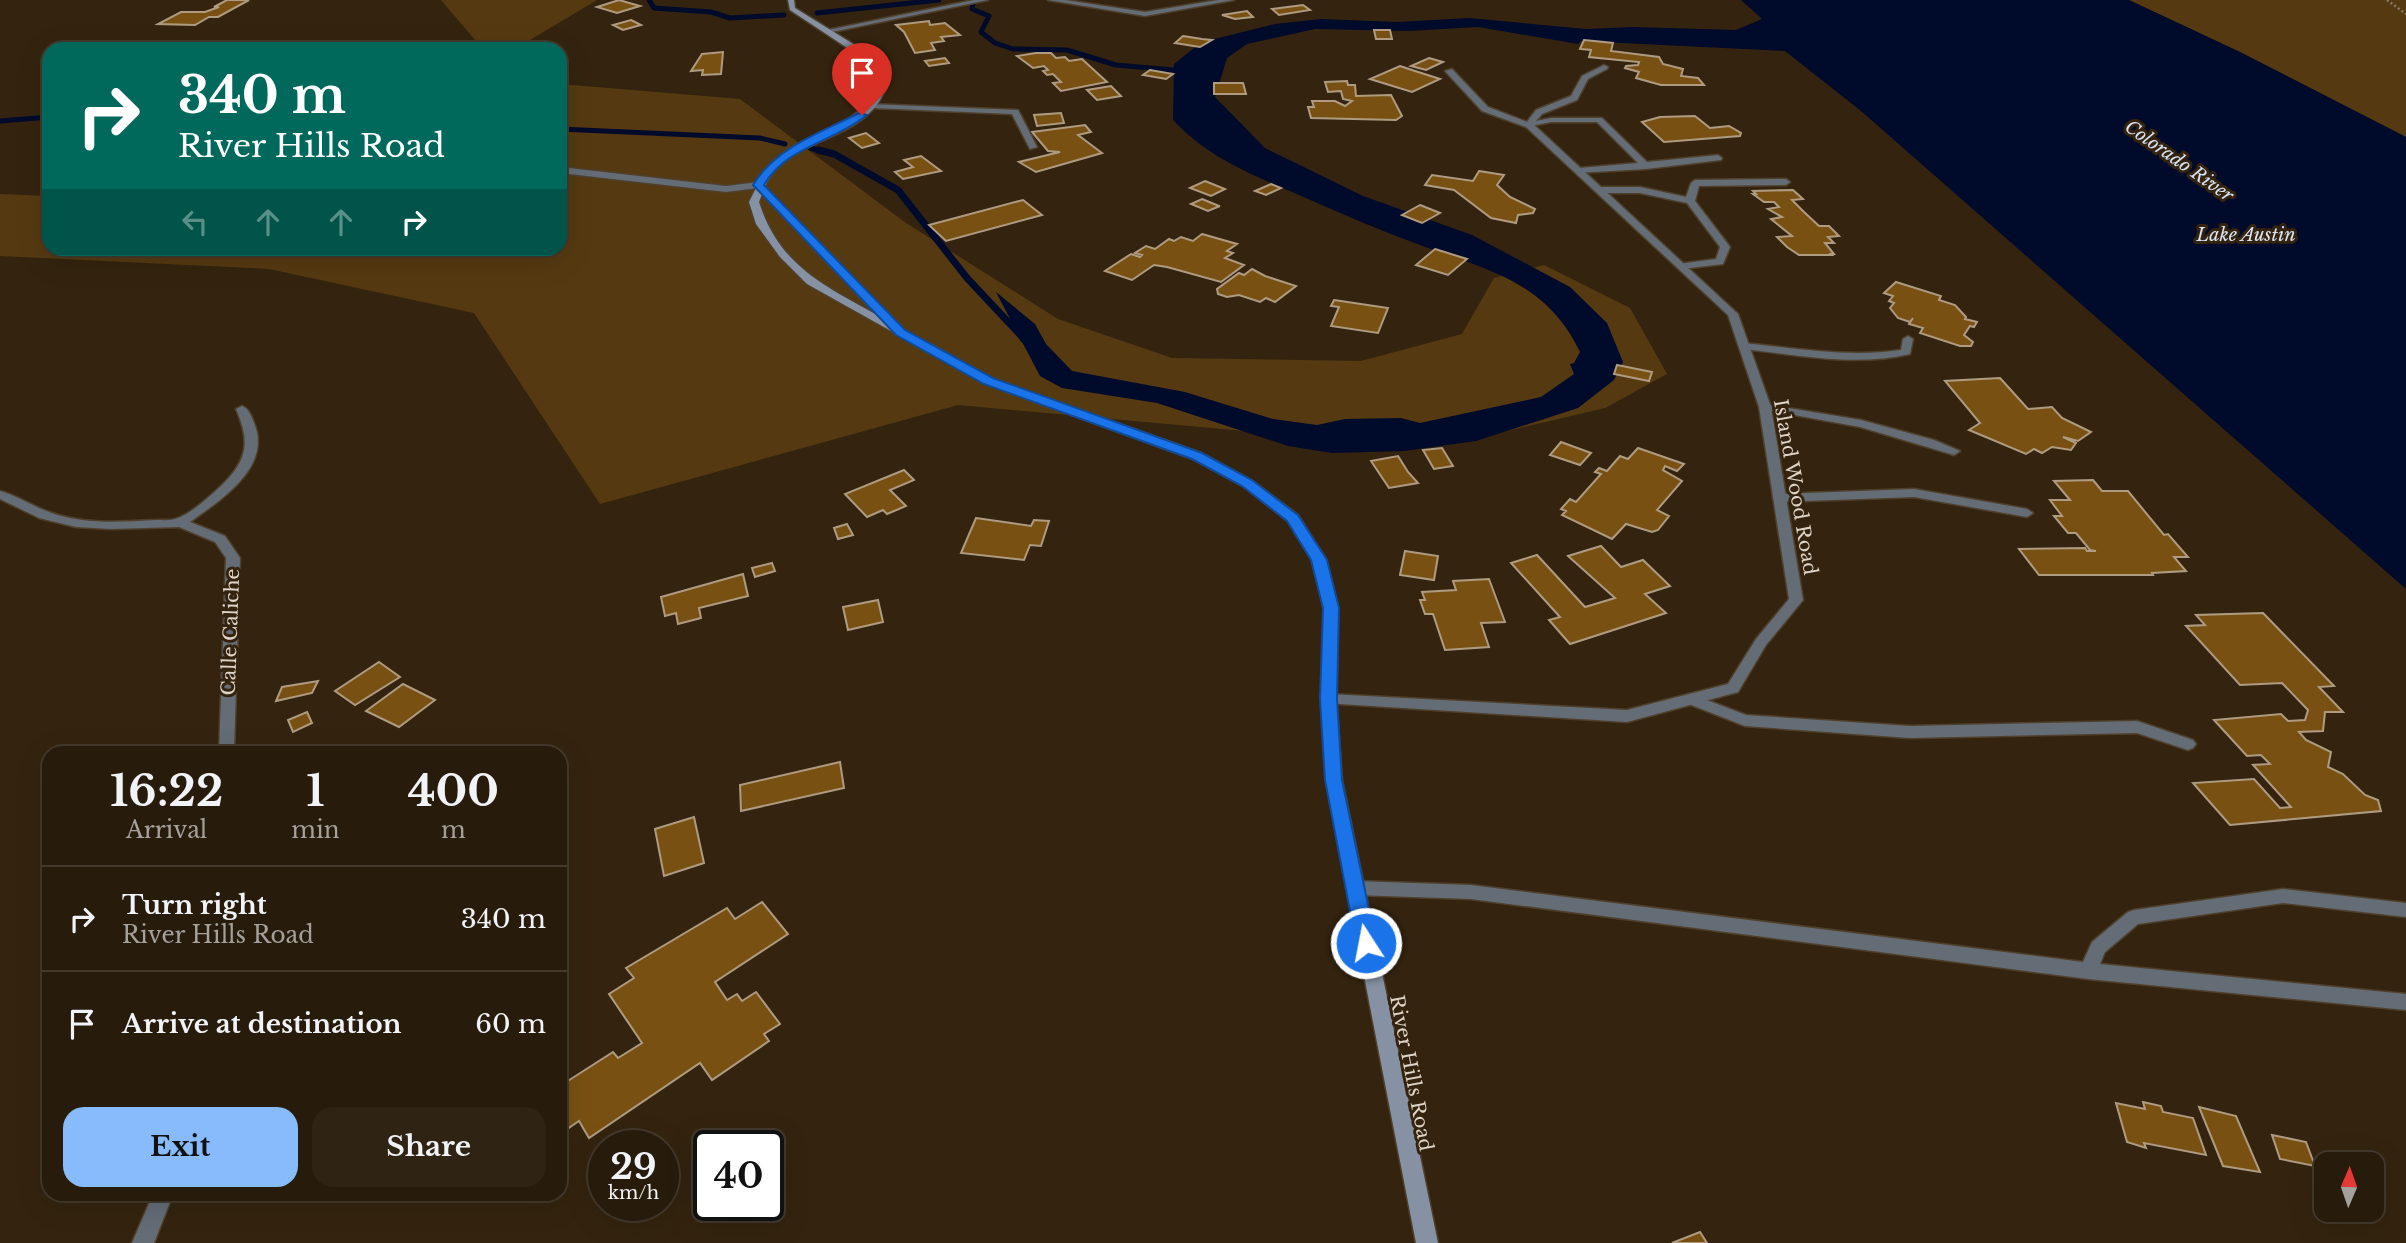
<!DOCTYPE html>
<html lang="en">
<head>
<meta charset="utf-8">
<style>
	body { margin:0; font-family:"Libre Baskerville",serif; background:#2f2414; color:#f1f3f6; height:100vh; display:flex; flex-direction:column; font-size:26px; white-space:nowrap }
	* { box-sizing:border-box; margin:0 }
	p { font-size:23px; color:#a4a19d }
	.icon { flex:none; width:38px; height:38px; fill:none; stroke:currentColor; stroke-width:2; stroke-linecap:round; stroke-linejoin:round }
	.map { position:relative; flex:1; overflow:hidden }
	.sheet { position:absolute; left:42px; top:746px; width:525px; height:455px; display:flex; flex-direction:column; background:#271b0b; border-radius:21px; box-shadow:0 7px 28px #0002,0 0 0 2px #43392c }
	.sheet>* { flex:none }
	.banner { position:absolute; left:42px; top:42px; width:525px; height:214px; border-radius:21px; box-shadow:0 7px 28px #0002,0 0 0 2px #43392c; background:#00695c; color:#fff; overflow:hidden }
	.needle { width:46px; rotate:2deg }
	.controls { position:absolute; left:2314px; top:1152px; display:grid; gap:14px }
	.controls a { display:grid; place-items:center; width:70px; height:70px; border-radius:14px; background:#271b0b; box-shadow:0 7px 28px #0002,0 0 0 2px #43392c; font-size:35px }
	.speed { position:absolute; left:588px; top:1130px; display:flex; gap:14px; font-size:35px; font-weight:700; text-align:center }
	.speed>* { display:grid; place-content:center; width:91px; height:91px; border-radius:50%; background:#271b0b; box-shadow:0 7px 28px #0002,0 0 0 2px #43392c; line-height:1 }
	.speed small { font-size:18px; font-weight:400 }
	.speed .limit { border:4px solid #111; border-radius:10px; background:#fff; color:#111 }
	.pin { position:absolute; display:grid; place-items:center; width:60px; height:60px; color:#fff; margin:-72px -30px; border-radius:50% 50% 50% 0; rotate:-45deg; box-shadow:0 0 7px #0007 }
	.pin .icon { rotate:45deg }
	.me { position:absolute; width:77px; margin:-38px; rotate:349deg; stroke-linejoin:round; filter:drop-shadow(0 0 5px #0008) }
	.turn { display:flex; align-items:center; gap:24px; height:147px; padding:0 21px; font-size:32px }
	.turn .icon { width:91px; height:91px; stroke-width:2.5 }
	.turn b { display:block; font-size:49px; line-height:60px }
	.lanes { display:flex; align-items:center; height:66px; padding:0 21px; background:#0003; justify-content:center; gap:35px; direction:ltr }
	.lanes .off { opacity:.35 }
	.eta { display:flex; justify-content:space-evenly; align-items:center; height:119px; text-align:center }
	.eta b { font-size:42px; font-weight:700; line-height:49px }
	.action { display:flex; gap:14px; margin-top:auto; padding:14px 21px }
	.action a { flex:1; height:80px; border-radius:21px; background:#88bbfc; color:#111; font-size:28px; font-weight:700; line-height:80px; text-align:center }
	.action a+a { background:#2f2414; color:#f1f3f6 }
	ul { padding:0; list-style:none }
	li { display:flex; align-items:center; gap:21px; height:105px; padding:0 21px; border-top:2px solid #43392c }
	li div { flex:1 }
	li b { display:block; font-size:26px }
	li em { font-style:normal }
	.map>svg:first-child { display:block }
	.green { fill:#553a11 }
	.water { fill:#000a2b }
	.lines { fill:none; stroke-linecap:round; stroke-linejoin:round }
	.stream-far2 { stroke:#000a2b; stroke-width:5 }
	.stream-far1 { stroke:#000a2b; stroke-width:7 }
	.stream { stroke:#000a2b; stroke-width:8 }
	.building { fill:#785112; stroke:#ae9b82; stroke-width:2 }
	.lane-casing { stroke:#4f402c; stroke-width:3 }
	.street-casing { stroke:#4f402c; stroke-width:3 }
	.secondary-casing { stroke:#4f402c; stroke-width:3 }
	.path { stroke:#887b6a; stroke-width:2.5; stroke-dasharray:2 2.5; stroke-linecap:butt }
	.lane { fill:#646c76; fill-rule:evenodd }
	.street { fill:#646c76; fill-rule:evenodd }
	.secondary { fill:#8692a3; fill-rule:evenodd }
	.route { fill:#1a73e8; stroke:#114b97; stroke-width:2 }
	.labels { text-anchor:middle; stroke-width:6; stroke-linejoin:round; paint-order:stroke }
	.far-water-label { font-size:18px; font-style:italic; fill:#d9e5f4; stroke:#34240f }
	.street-label { font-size:19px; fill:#ded4c7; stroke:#34240f }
</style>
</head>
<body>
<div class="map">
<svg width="2406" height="1243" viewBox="0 0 2406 1243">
	<rect width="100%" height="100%" fill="#34240f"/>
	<g class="green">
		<polygon points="441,0 597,0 515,49 483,49"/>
		<polygon points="2129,0 2406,0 2406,137 2240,52"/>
		<polygon points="560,84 740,99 906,223 1058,319 1172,358 1361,361 1462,334 1494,278 1544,265 1630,308 1667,374 1605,408 1498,433 1312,437 958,405 600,504 474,313 269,269 0,256 0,194 49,196 49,248 560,248"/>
	</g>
	<path class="water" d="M 1741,0 L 2129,0 L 2240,52 L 2406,137 L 2406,589 L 1861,111 L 1785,51 L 1581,41 L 1578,44 L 1478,27 L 1408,31 L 1315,29 L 1247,44 L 1227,58 L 1215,97 L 1265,148 L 1363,196 L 1472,235 L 1570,287 L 1607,323 L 1623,362 L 1614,380 L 1578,408 L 1476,441 L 1404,451 L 1332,453 L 1288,446 L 1157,403 L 1062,388 L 1040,376 L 996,292 L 1035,324 L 1046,344 L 1072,371 L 1185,392 L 1273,419 L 1317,425 L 1345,419 L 1401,418 L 1420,423 L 1541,397 L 1574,374 L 1570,364 L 1574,363 L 1580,352 C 1548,284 1492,271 1428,248 C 1384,232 1342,214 1299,195 C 1253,175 1208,158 1173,120 L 1174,64 L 1194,48 L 1214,39 L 1275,24 L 1321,19 L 1398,22 L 1469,18 L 1586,29 L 1633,27 L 1736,30 L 1762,19 Z"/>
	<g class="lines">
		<g class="stream-far2">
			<polyline points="649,0 654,8 711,12 730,18 784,15"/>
			<polyline points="973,4 972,9 989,16 981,32 995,43 1013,49 1067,50 1116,65 1185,71"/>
			<polyline points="817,13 939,0"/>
			<polyline points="0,121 49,117"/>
			<polyline points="560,129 760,138 785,144"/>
			<polyline points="810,148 825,152"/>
		</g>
		<polyline class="stream-far1" points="818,150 834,154 898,190 967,278 1026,341"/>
		<polyline class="stream" points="1024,339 1026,341"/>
	</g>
	<g class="building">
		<polygon points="227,0 249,0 218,17 209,17 195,25 158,24 181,12 205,12 219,7 214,7"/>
		<polygon points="619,0 640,6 617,13 597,7"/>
		<polygon points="1303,5 1310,10 1279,15 1272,9"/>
		<polygon points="1247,11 1253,17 1235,19 1222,15"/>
		<polygon points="631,20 641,25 623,30 613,25"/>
		<polygon points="929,21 930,25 945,23 960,35 941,37 944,41 931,43 935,50 915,53 904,32 896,25"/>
		<polygon points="1374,30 1390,30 1392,39 1376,39"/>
		<polygon points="1183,36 1202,39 1212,40 1200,47 1175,43"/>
		<polygon points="1584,40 1613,43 1611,51 1659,57 1663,64 1683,69 1681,76 1698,78 1704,85 1661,85 1636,78 1639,72 1625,68 1626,66 1638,65 1639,62 1589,57 1591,50 1580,49"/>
		<polygon points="723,52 721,74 702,75 703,70 691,71 702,54"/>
		<polygon points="1036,53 1051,53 1056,58 1065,57 1069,61 1082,59 1107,82 1061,91 1053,83 1061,82 1053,74 1047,75 1043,71 1048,70 1044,66 1033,68 1017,56"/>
		<polygon points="945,58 949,63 929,66 925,61"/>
		<polygon points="1429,58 1443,62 1426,70 1411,66"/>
		<polygon points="1400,66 1415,71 1440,79 1412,92 1370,79"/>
		<polygon points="1150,70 1173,74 1166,79 1143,75"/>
		<polygon points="1347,81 1348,85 1355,85 1356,96 1391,95 1402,116 1396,120 1311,118 1308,107 1314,107 1312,101 1335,101 1345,106 1352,101 1343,99 1341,91 1328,92 1325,82"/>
		<polygon points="1214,83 1243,83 1246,94 1214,94"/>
		<polygon points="1111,86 1121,96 1097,100 1087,90"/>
		<polygon points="1061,113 1064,123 1037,126 1034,115"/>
		<polygon points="1695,116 1710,128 1729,126 1741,133 1740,136 1664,142 1642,122 1660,117"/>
		<polygon points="1085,125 1091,132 1078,135 1102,153 1036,172 1019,162 1060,152 1048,151 1032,132"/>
		<polygon points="866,133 879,143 862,148 849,138"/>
		<polygon points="921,156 941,171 903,179 895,172 913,167 904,160"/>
		<polygon points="1479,171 1504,175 1497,185 1510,197 1535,209 1533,213 1518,215 1516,223 1491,218 1454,190 1425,185 1432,175 1473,181"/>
		<polygon points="1205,181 1225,189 1211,196 1190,188"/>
		<polygon points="1271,184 1281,188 1266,195 1255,191"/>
		<polygon points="1793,190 1803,199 1792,200 1804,212 1819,226 1829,226 1839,236 1828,237 1834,243 1825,243 1834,254 1831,254 1832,255 1799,255 1787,247 1777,237 1792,236 1771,219 1782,217 1768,209 1779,207 1774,202 1764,202 1753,194 1756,194 1753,191"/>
		<polygon points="1202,199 1219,206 1220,206 1208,211 1191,204"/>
		<polygon points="1023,200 1042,215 946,241 929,225"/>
		<polygon points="1420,205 1440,213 1422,223 1402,215"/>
		<polygon points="1202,234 1237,244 1227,251 1233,253 1225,258 1244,265 1221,282 1167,267 1154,265 1132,280 1105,271 1131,254 1140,257 1142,255 1135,253 1146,246 1155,249 1169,239 1174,241 1181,237 1193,241"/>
		<polygon points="1435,249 1467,259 1448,275 1416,265"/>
		<polygon points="1252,269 1265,276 1296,286 1275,302 1266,298 1260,302 1239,295 1227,297 1218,294 1217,289 1239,273 1244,275"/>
		<polygon points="1896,282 1941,296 1939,300 1955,305 1966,317 1965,319 1977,322 1974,327 1970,326 1964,335 1973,342 1971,346 1960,346 1920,333 1923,328 1909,324 1913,318 1910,322 1898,318 1890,308 1894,303 1889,301 1893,296 1884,293"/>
		<polygon points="1334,300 1388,308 1378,333 1331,326 1339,307 1331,306"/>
		<polygon points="1617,365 1652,372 1649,381 1614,374"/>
		<polygon points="2000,378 2028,409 2052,407 2062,418 2091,432 2078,441 2063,437 2076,443 2071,450 2052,447 2042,453 2034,449 2026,454 1969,430 1980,423 1945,381"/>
		<polygon points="1561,442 1591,453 1580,465 1550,455"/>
		<polygon points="1442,448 1453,466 1434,469 1423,450"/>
		<polygon points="1638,448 1684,464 1677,471 1665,466 1663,470 1682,481 1657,510 1669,516 1658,530 1652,532 1626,524 1612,539 1562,515 1566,511 1561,509 1570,499 1576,502 1601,474 1595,472 1599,468 1607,471 1620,456 1628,459"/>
		<polygon points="1398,456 1408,472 1418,483 1389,488 1371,461"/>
		<polygon points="904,470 914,480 890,490 906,506 887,514 883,510 867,517 845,494"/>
		<polygon points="2093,480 2102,491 2128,491 2164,535 2168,534 2188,557 2174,557 2186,571 2152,573 2153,575 2039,575 2019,549 2085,548 2087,551 2096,551 2090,550 2076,533 2068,533 2054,516 2062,516 2050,500 2070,500 2054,481"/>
		<polygon points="976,518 1031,526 1034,520 1049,521 1041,546 1030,545 1024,560 961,553"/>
		<polygon points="847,524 853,535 838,539 834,528"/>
		<polygon points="1601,546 1621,567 1643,560 1670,586 1645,594 1666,613 1570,644 1549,620 1560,617 1511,563 1537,555 1585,607 1615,598 1568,556"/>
		<polygon points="1405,551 1438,556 1434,580 1400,575"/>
		<polygon points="772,563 775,571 755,577 752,568"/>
		<polygon points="743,574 748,596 699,608 701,618 678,624 676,613 665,616 661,597"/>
		<polygon points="1489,579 1505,622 1481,623 1489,647 1445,650 1433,614 1425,614 1420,600 1425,600 1422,592 1456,590 1453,581"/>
		<polygon points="878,600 883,622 848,630 843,607"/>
		<polygon points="2263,613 2334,686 2319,687 2343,712 2325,712 2323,731 2299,732 2306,740 2331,752 2328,767 2343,774 2365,795 2378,800 2381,811 2230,825 2193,783 2254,779 2280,808 2291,807 2253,765 2270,764 2261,755 2247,756 2214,720 2281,714 2288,721 2305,720 2308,710 2282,683 2240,685 2186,626 2205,625 2196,615"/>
		<polygon points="379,662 400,677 355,705 335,691"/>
		<polygon points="318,681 312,693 276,701 282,687"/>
		<polygon points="403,684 435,700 399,727 366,711"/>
		<polygon points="307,712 312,723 293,732 288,720"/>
		<polygon points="840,762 844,788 741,811 740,785"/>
		<polygon points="694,817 704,863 664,876 655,829"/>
		<polygon points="762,902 788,934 715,982 727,1000 737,994 742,1001 756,992 780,1024 764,1034 769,1041 712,1080 700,1063 589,1138 579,1121 560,1134 560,1086 613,1052 618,1058 642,1043 609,994 634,978 626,968 727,908 735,919"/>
		<polygon points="2143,1102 2161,1106 2163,1112 2193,1118 2206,1155 2144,1143 2146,1148 2127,1142 2116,1103 2145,1109"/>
		<polygon points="2199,1107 2236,1116 2260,1172 2223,1166"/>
		<polygon points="2272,1135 2306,1142 2315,1166 2280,1159"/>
		<polygon points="1700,1232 1707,1243 1672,1243"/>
	</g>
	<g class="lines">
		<g class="lane-casing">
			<g id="lane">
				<polygon points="974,0 988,0 827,33 823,31"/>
				<polygon points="1048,0 1065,0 1145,12 1218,0 1234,0 1145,16"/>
				<polygon points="1604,65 1608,67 1607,69 1588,79 1577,100 1542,114 1536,121 1551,118 1602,118 1647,162 1718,155 1722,158 1721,160 1646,169 1576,173 1576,169 1579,168 1638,163 1597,122 1551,122 1526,127 1482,111 1445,71 1452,69 1488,107 1527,122 1536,110 1571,96 1582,76"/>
				<polygon points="560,167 726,186 758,182 762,185 758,188 726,192 560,173"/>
				<polygon points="1695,180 1786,179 1790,182 1786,185 1699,186 1695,201 1730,247 1723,264 1682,269 1677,266 1678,264 1716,259 1720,247 1687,203 1640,193 1599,193 1594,190 1599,187 1640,187 1686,197 1691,183"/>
				<path d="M 1908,336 L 1913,339 L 1910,354 C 1855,367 1799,355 1744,349 L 1739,346 L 1744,343 C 1796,348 1848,358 1901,350 L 1903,339 Z"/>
				<polygon points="1765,404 1861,420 1934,440 1960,451 1954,455 1860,427 1761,409 1761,405"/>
				<polygon points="1914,489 2027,509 2033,513 2027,517 1914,497 1779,502 1773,498 1779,494"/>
				<polygon points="1691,694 1746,715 1910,726 2137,721 2193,740 2196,744 2193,748 2188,750 2137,733 1910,738 1745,726 1686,703 1684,699 1686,695"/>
				<polygon points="1355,881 1471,885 2083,962 2092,942 2128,912 2134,910 2283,889 2406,903 2406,917 2283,903 2138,924 2105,952 2100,964 2406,994 2406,1010 2088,979 1471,899 1355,895 1349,893 1346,888 1349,883"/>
			</g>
		</g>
		<g class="street-casing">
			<g id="street">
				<polygon points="869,104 1018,110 1037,147 1030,149 1012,114 872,108 869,108"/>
				<polygon points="1526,123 1532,123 1738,314 1771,407 1803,600 1766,645 1738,692 1627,722 1324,703 1322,699 1324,695 1329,694 1627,710 1728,684 1756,639 1789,599 1759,407 1728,315 1526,127"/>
				<path d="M 242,406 C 249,409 251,415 254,423 C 273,467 219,501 190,522 L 225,536 L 240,558 L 234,752 L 219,752 L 226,558 L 215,542 L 179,527 L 111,529 L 76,527 L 39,518 L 0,499 L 0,491 C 18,496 32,506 49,512 C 83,525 121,522 157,520 C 163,520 172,521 178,518 C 192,513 214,493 225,482 C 249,457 249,439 236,409 Z"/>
				<polygon points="153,1194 173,1194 154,1243 132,1243"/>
			</g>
		</g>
		<g class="secondary-casing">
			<path id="secondary" d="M 788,0 L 794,0 L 795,8 L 858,47 L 871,58 L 886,88 C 883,94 880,102 875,107 C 845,143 785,141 765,187 L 894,320 L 894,324 L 992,379 L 1201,453 L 1251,480 L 1298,515 L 1326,560 L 1338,608 L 1336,699 L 1342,780 L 1438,1243 L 1416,1243 L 1326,780 L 1322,699 L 1324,608 L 1312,560 L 1288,521 L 1243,486 L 1193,459 L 984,383 L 807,284 L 780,257 L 756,224 L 749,202 L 756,188 L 754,185 C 763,179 770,165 780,157 C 814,131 855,128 878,88 L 865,61 L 852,51 L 790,10 ZM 762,194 L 877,315 C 823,285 779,265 759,202 Z"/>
		</g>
		<polyline class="path" points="2387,0 2406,14"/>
		<use href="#lane" class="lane"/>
		<use href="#street" class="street"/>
		<use href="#secondary" class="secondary"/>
	</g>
	<path class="route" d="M 859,113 L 867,115 C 834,142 787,146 764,185 L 905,330 L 993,378 L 1202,453 L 1252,480 L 1298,515 L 1327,560 L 1339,608 L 1337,699 L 1342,780 L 1376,943 L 1373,949 L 1366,951 L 1359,949 L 1356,943 L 1325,780 L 1320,699 L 1323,608 L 1311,560 L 1287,521 L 1242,486 L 1192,459 L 984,384 L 896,335 L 753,185 C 776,147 820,133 859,113 Z"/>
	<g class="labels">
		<g class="far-water-label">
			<text transform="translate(2179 161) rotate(35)" y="6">Colorado River</text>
			<text x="2246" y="241">Lake Austin</text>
		</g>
		<g class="street-label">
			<text transform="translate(1796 487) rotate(80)" y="7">Island Wood Road</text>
			<text transform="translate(230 632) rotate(-88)" y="7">Calle Caliche</text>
			<text transform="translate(1412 1073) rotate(79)" y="7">River Hills Road</text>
		</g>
	</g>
</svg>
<div class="controls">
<a><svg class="needle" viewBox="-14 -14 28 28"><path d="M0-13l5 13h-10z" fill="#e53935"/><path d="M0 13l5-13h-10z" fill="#a4a19d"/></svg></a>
</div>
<div class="speed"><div>29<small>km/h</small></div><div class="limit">40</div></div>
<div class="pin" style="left:862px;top:115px;background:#d93025"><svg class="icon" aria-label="arrive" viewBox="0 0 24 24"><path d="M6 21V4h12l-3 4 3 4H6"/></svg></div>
<svg class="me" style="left:1366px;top:943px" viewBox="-20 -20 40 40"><circle r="17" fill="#1a73e8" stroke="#fff" stroke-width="3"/><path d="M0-11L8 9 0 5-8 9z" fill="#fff"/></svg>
<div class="banner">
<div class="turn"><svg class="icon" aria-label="right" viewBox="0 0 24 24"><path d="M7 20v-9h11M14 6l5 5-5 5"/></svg><div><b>340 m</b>River Hills Road</div></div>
<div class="lanes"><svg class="icon off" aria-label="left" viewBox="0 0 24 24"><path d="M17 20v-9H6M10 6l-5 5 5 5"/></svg><svg class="icon off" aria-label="ahead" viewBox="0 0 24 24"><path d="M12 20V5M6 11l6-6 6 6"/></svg><svg class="icon off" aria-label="ahead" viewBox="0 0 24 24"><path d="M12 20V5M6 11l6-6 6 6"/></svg><svg class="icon" aria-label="right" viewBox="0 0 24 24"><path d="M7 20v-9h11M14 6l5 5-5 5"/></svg></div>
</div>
<section class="sheet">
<div class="eta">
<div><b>16:22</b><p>Arrival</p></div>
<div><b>1</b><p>min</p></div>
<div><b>400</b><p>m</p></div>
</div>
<ul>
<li><svg class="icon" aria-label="right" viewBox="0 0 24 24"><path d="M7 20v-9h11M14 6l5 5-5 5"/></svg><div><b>Turn right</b><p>River Hills Road</p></div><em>340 m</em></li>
<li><svg class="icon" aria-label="arrive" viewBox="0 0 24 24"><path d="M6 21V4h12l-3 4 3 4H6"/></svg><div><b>Arrive at destination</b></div><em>60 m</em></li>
</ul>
<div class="action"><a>Exit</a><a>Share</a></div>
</section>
</div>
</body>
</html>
